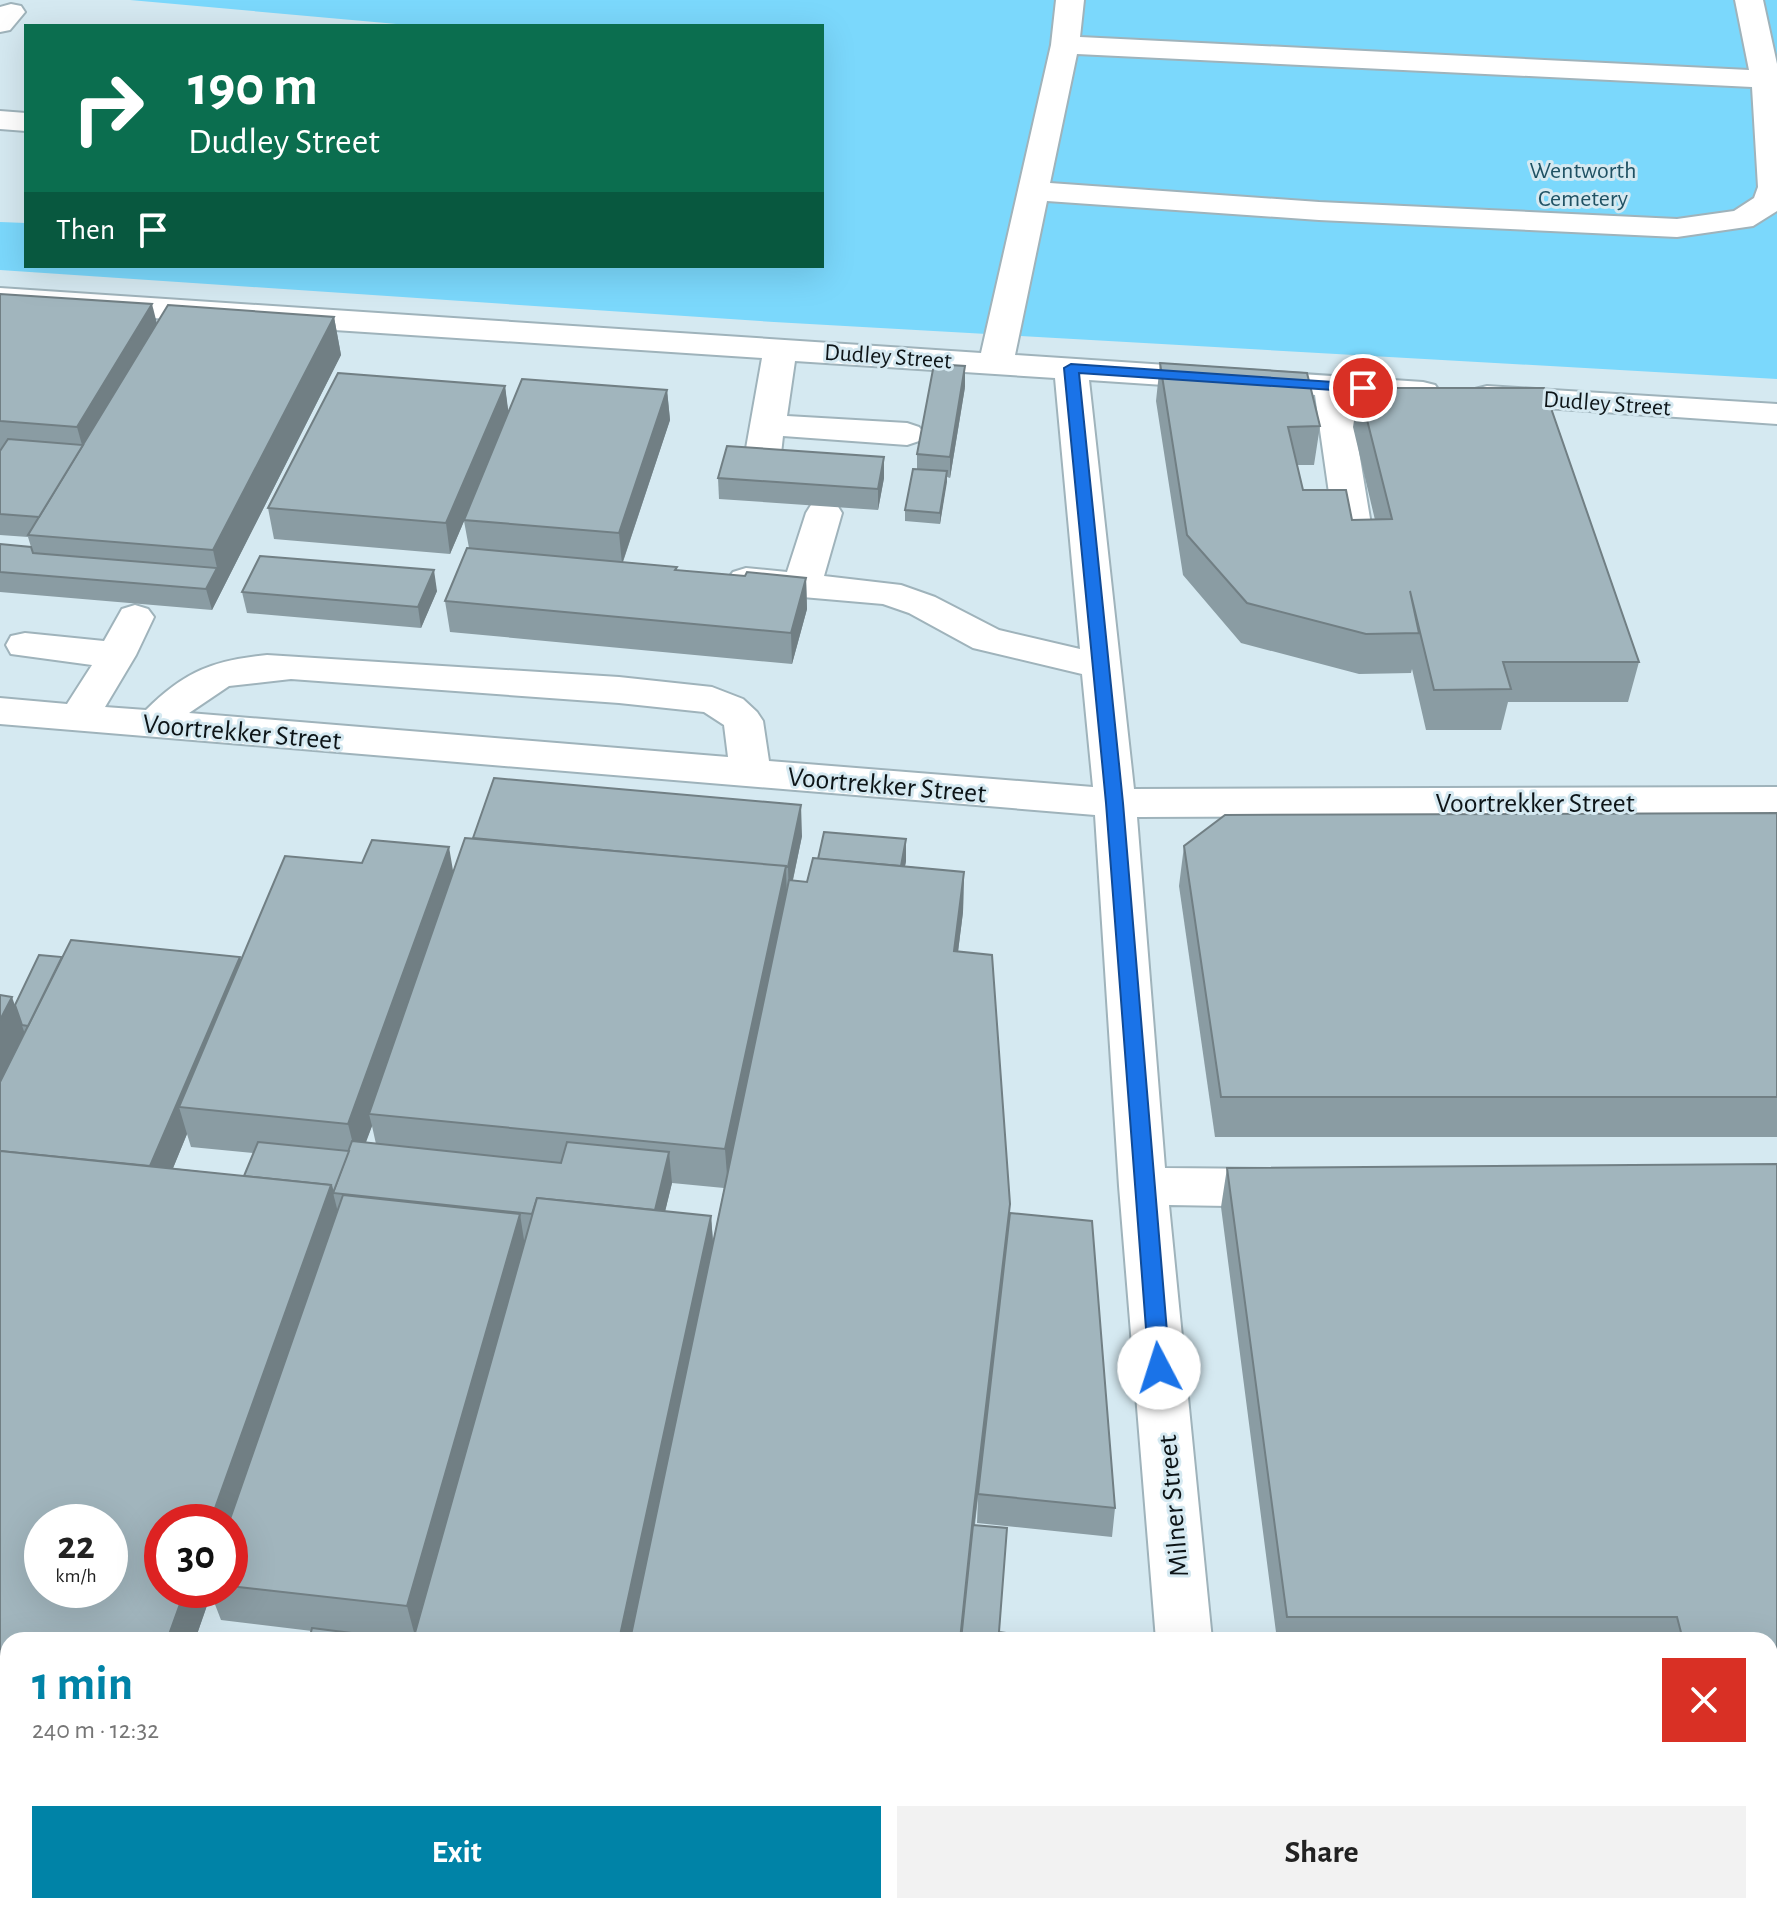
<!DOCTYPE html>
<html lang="en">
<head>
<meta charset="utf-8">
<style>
	body { margin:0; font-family:"Alegreya Sans",sans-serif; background:#f2f2f2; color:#222; height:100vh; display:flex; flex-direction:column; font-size:30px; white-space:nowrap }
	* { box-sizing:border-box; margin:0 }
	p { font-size:26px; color:#767676 }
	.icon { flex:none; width:44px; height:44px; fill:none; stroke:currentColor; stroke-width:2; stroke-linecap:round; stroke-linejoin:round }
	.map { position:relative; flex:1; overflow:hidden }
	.details { position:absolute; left:0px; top:1632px; width:1778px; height:282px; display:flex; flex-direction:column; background:#fff; border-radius:24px 24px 0 0; box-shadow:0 8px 32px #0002 }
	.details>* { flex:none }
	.top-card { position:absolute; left:24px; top:24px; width:800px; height:244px; border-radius:0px; box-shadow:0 8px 32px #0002; background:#0b6e4f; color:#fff; overflow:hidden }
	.speed { position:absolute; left:24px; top:1504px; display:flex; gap:16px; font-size:40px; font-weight:700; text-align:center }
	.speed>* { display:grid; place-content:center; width:104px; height:104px; border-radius:50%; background:#fff; box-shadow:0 8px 32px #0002; line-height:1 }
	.speed small { font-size:20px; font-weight:400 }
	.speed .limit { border:12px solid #d22; background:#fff; color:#111 }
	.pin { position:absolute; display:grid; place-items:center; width:68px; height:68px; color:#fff; margin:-34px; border:4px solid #fff; border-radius:50%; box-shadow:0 2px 8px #0007 }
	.me { position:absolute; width:88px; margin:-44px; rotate:355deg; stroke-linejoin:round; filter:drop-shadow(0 0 6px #0008) }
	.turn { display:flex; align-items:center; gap:28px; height:168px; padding:0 32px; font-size:36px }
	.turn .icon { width:104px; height:104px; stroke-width:2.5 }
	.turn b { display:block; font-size:56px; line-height:68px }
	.then { display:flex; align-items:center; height:76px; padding:0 32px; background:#0003; gap:16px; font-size:30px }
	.round { display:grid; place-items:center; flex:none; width:84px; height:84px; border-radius:0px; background:#f2f2f2 }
	.head { display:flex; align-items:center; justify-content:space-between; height:136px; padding:0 32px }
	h1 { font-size:48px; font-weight:700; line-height:60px; color:#0083a7 }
	.primary-button { display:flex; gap:16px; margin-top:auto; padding:16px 32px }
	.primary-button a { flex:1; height:92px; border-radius:0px; background:#0083a7; color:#fff; font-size:32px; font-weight:700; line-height:92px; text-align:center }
	.primary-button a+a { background:#f2f2f2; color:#222 }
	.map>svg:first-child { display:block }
	.green { fill:#7bd8fc }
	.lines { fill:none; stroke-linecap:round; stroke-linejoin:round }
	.minor-casing { stroke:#9fb3bb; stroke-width:4 }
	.minor { fill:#fff; fill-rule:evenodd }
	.wall { fill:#8a9ca3; fill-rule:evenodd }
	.shaded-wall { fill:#717f84 }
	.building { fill:#a1b5bd; stroke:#717f84; stroke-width:2; fill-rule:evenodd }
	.route { fill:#1a73e8; stroke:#114b97; stroke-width:2 }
	.labels { text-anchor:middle; stroke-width:6; stroke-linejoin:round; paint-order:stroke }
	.far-park-label { font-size:24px; fill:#1f5163; stroke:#d5e9f1 }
	.far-street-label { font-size:24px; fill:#0d1417; stroke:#d5e9f1 }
	.street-label { font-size:28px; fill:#0d1417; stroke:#d5e9f1 }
</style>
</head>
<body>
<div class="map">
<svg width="1777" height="1913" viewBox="0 0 1777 1913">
	<rect width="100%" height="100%" fill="#d5e9f1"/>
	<polygon class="green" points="130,0 1777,0 1777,379 774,322 0,270 0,222 26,223 26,266 822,266 822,26 419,26"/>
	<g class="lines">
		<g class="minor-casing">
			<g id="minor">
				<path d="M 1056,0 L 1084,0 L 1080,37 L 1749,70 L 1735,0 L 1763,0 L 1777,64 L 1777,211 L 1753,226 L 1677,237 L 1319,220 L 1047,201 L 1015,355 L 1423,382 L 1435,385 L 1440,392 L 1435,399 L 1423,402 L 1350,397 L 1375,549 L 1369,557 L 1356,560 L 1343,557 L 1337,549 L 1315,395 L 1089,380 L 1134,789 L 1777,787 L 1777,815 L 1137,817 L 1165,1168 L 1283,1169 L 1300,1175 L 1307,1188 L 1300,1201 L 1283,1207 L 1169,1205 L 1212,1640 L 1156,1640 L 1119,1186 L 1095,815 L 0,724 L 0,698 L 67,704 L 92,665 L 11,654 L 6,645 L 11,636 L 25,633 L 104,641 L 122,609 L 135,605 L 148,609 L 154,617 L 136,655 L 105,707 L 146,710 C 184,672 213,660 267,655 L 619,677 L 712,687 L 743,699 L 757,712 L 763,721 L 769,761 L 1093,787 L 1082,674 L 973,648 L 909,613 L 883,604 L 746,592 L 733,588 L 727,580 L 733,572 L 746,568 L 787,572 L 806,513 L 811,505 L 824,502 L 837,505 L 842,513 L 824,576 L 901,585 L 935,597 L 999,630 L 1080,649 L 1055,378 L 795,361 L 787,416 L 907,423 L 919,427 L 925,434 L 919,441 L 907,445 L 783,436 L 781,454 L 776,462 L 763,465 L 750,462 L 745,454 L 762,358 L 0,308 L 0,288 L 981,353 L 1051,45 ZM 1077,54 L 1752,87 L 1758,187 L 1754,198 L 1734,211 L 1677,219 L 1319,202 L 1050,183 ZM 291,679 L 619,703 L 704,712 L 724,725 L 728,757 L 189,713 L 229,686 Z"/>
				<polygon points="11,4 21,6 25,12 10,30 0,32 0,7"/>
				<polygon points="0,111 26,113 26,131 0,129"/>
				<polygon points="1487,386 1777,404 1777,424 1475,403 1470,396 1475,389"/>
				<polygon points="0,1857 8,1858 8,1906 29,1908 16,1913 0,1913"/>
				<polygon points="143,1906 259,1906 262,1913 146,1913"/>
				<polygon points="1156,1906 1216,1906 1215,1913 1155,1913"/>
				<polygon points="1294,1906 1694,1906 1691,1913 1297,1913"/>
			</g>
		</g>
		<use href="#minor" class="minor"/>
	</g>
	<g class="wall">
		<polygon points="0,294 157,323 334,317 341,355 212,610 0,592 0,544 31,547 28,537 0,535"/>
		<polygon points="1160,363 1320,426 1314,465 1297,465 1303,490 1352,520 1375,520 1353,427 1359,388 1639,662 1628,702 1508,702 1501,730 1426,730 1412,669 1411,673 1359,674 1241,643 1183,575 1156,401"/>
		<polygon points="505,386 508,413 667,390 670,420 623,562 677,567 677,571 745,576 806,578 807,609 792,664 450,632 445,601 469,548 464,521 450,554 274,539 268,508"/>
		<polygon points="965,387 950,478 947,477 940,524 905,521 905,510 917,469 917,454"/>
		<polygon points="884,457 884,478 878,510 719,499 718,478"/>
		<polygon points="437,591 421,628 247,613 242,592"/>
		<polygon points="1777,813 1777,1137 1215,1137 1179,886 1184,846"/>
		<path d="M 802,836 L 793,880 L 807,882 L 906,861 L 905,866 L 964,872 L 963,912 L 958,952 L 1010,1213 L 1115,1508 L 1112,1537 L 977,1523 L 978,1497 L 975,1525 L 999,1632 L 1006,1640 L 309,1640 L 312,1631 L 221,1620 L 211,1594 L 195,1640 L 8,1640 L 8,1786 L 0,1785 L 0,995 L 15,1005 L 62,957 L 241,959 L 453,872 L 473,839 ZM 372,1126 L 376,1144 L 365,1143 ZM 187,1134 L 191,1147 L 253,1153 L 244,1176 L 173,1168 ZM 672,1183 L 724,1188 L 713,1242 L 711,1216 L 665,1211 ZM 230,1522 L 230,1590 L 162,1590 Z"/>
		<polygon points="1777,1164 1777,1913 1727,1913 1725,1906 1770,1906 1770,1640 1277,1640 1221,1207 1227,1168"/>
		<polygon points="1022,1906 1084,1906 1083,1913"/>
	</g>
	<g class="shaded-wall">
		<polygon points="152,304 162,343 87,463 77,427"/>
		<polygon points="334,317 341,355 212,610 206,589 217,568 213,550"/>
		<polygon points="965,366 965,387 950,478 950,457"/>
		<polygon points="505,386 509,416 450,554 446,523"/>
		<polygon points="667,390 670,420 622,564 619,533"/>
		<polygon points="884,457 884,478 878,510 878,489"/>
		<polygon points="947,471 947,482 940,524 940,513"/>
		<polygon points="434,570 437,591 421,628 418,607"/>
		<polygon points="806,578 807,609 792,664 791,633"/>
		<polygon points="801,805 802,836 789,898 788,867"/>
		<polygon points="906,839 906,861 897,907 897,885"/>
		<polygon points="449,847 456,888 369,1114 372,1126 358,1164 348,1124"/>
		<polygon points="786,866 787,906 728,1188 725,1149"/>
		<polygon points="964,872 963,912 953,991 954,951"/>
		<polygon points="240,957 249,988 179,1107 187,1134 158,1205 147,1174"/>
		<polygon points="12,997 26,1037 0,1091 0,1020"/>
		<polygon points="669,1152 672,1183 656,1249 653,1219"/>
		<polygon points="331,1185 341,1224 230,1522 210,1522"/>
		<polygon points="1010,1204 1008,1243 972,1545 962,1640 974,1507"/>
		<polygon points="520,1214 526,1253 416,1640 407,1606"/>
		<polygon points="711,1216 714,1255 632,1640 619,1640"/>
		<polygon points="185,1590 210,1590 211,1594 195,1640 167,1640"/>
	</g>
	<g class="building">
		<polygon points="0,294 152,304 77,427 0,421"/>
		<polygon points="168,305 334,317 213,550 28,535"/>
		<polygon points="1160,363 1307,373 1320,426 1288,427 1303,490 1346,490 1352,520 1392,519 1359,388 1544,388 1639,662 1503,662 1511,689 1434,690 1410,591 1419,633 1366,634 1247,603 1187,535"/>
		<polygon points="934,364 965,366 950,457 917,454"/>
		<polygon points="338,373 505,386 446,523 268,508"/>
		<polygon points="522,379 667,390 619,533 464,520"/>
		<polygon points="8,439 83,445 39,517 0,514 0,451"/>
		<polygon points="727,446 884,457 878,489 718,478"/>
		<polygon points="913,469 947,471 940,513 905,510"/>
		<polygon points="0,544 31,547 33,553 217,568 206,589 0,572"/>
		<polygon points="467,548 677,567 675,570 745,576 747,572 806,578 791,633 445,601"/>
		<polygon points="260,556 434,570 418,607 242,592"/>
		<polygon points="494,778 801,805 788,867 473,838"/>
		<polygon points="1777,813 1777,1097 1221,1097 1184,846 1225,815"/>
		<polygon points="824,832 906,839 901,866 818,859"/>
		<polygon points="465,838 786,866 725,1149 369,1114"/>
		<polygon points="372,840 449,847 348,1124 179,1107 285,856 362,863"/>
		<polygon points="813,858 964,872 954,951 992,955 1010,1204 974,1507 960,1640 630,1640 789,880 807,882"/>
		<polygon points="71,940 240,957 150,1166 0,1151 0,1082"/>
		<polygon points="39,955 62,957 28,1026 22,1025 15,1005"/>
		<polygon points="0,995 12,997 0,1020"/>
		<polygon points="352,1141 561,1163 567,1142 669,1152 655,1210 537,1198 532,1214 333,1193"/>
		<polygon points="258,1142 349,1151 333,1193 331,1185 244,1176"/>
		<path d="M 0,1151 L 331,1185 L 210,1522 L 162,1522 L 162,1590 L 185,1590 L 167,1640 L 8,1640 L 8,1754 L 0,1752 ZM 42,1522 L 110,1522 L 110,1590 L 42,1590 Z"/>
		<polygon points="1777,1164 1777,1913 1755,1913 1753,1906 1770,1906 1770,1640 1683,1640 1677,1617 1287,1617 1227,1168"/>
		<polygon points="343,1195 520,1214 407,1606 230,1586 230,1522 229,1522"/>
		<polygon points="537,1198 711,1216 619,1640 413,1640"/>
		<polygon points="1010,1213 1092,1221 1115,1508 978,1494"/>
		<polygon points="973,1525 1007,1528 999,1632 1007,1633 1006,1640 961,1640"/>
		<polygon points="312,1628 407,1640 309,1640"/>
	</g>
	<polygon class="route" points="1071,364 1363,384 1370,388 1363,392 1079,373 1123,803 1170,1368 1167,1374 1159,1376 1152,1374 1149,1368 1106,803 1064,368"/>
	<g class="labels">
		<g class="far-park-label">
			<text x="1583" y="178">Wentworth<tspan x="1583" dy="28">Cemetery</tspan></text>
		</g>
		<g class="far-street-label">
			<text transform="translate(888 356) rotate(4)" y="8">Dudley Street</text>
			<text transform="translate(1607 403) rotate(4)" y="8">Dudley Street</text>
		</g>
		<g class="street-label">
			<text transform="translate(242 731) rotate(5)" y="10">Voortrekker Street</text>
			<text transform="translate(887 784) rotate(5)" y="10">Voortrekker Street</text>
			<text x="1535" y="812">Voortrekker Street</text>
			<text transform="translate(1172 1506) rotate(-95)" y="10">Milner Street</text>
		</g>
	</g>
</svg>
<div class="speed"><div>22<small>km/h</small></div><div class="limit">30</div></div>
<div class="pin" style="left:1363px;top:388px;background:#d93025"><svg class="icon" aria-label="arrive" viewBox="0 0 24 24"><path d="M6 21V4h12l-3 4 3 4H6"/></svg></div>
<svg class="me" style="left:1159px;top:1368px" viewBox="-20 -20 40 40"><circle r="19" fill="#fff"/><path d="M0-13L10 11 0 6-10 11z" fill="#1a73e8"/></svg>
<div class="top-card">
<div class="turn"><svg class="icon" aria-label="right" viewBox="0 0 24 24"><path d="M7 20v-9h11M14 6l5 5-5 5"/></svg><div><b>190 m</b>Dudley Street</div></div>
<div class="then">Then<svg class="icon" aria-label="arrive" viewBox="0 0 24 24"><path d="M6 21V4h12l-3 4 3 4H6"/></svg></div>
</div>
<section class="details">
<div class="head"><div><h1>1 min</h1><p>240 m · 12:32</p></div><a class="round" style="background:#d93025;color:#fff"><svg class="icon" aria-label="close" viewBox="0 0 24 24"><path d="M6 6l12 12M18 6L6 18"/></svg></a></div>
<div class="primary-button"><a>Exit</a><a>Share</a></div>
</section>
</div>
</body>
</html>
